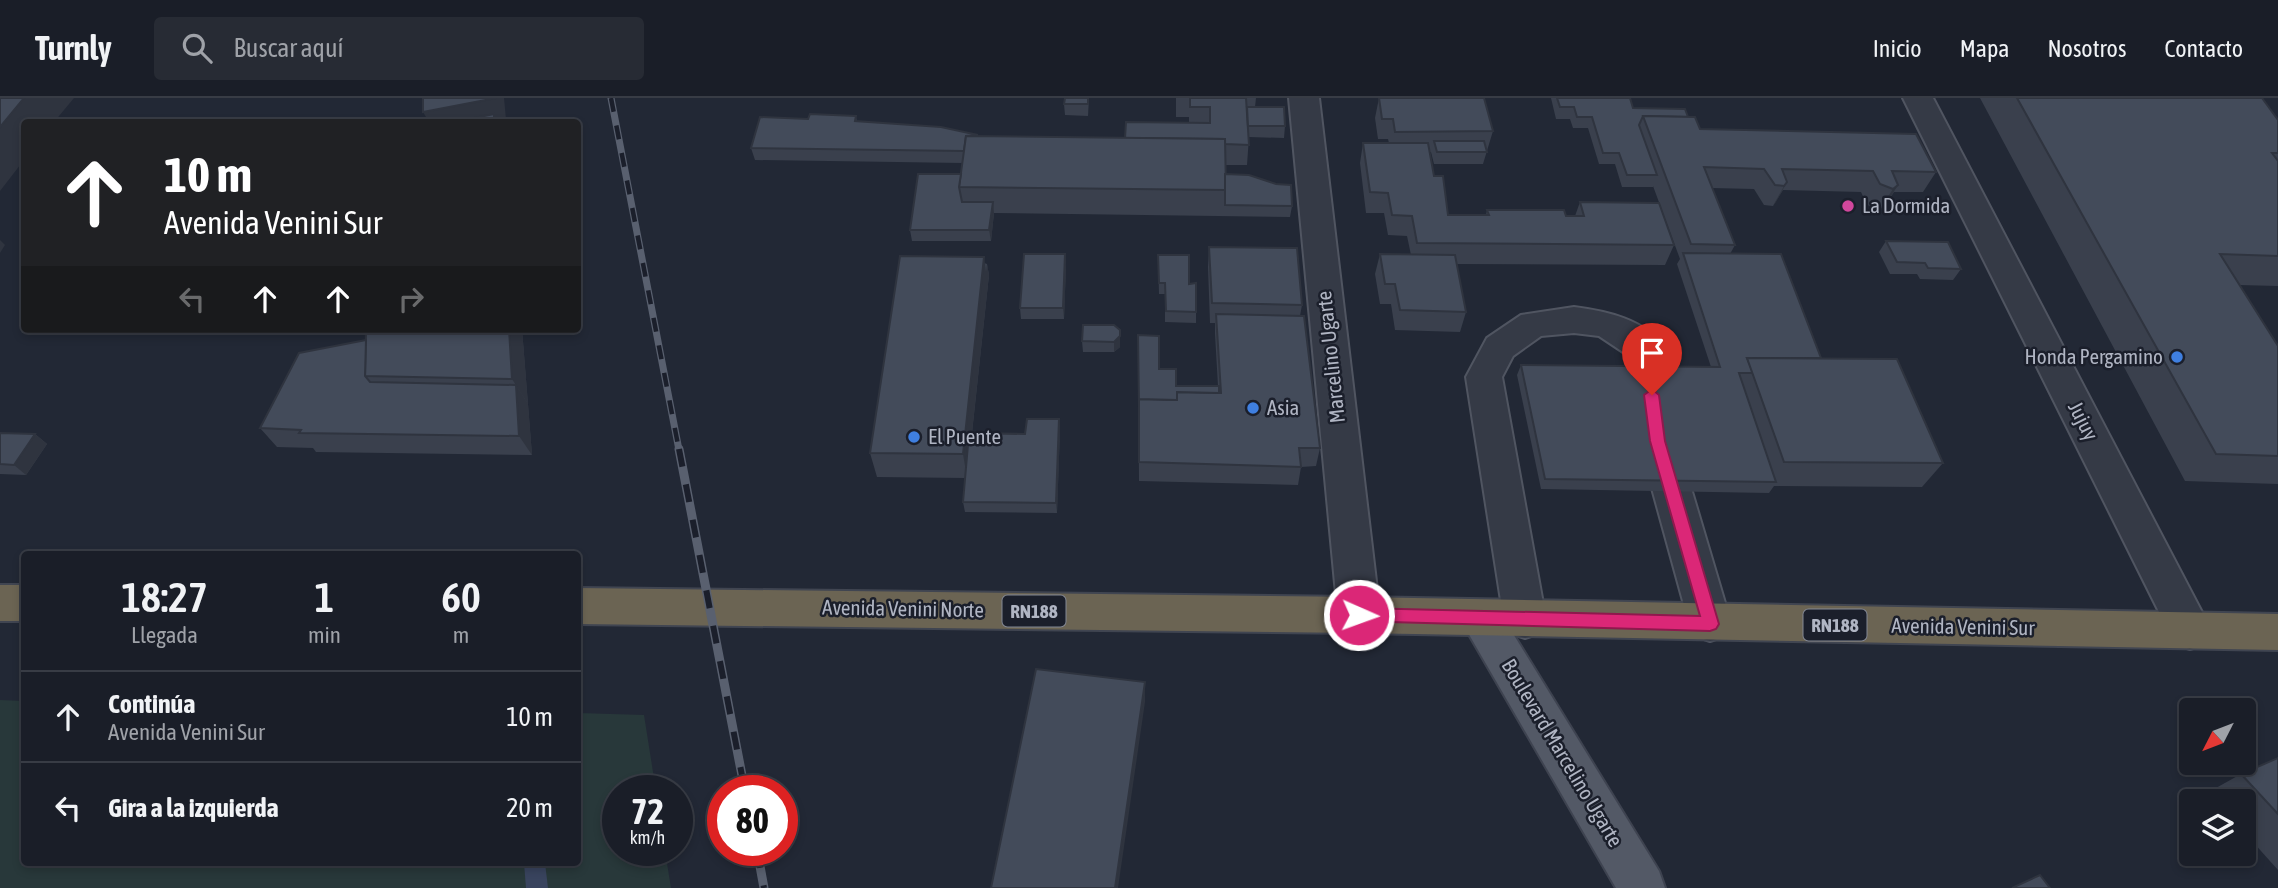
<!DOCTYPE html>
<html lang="es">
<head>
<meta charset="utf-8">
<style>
	body { margin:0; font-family:"Asap Condensed",sans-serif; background:#272b34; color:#f1f3f6; height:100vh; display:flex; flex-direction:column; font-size:26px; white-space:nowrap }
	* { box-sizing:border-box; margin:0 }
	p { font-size:23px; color:#9fa2a8 }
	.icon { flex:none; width:38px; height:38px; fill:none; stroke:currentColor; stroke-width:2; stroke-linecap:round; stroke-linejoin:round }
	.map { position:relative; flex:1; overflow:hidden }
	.details { position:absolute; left:21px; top:453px; width:560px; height:315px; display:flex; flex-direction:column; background:#1a1e28; border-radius:7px; box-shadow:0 4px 10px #0003,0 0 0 2px #383c45 }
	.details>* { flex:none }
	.top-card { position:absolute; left:21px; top:21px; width:560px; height:214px; border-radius:7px; box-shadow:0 4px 10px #0003,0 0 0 2px #383c45; background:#202124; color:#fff; overflow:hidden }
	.needle { width:46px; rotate:228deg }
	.fabs { position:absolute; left:2179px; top:600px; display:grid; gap:14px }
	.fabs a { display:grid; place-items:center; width:77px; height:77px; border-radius:7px; background:#1a1e28; box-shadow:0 4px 10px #0003,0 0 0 2px #383c45; font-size:35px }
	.speed { position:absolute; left:602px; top:677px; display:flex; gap:14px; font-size:35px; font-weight:700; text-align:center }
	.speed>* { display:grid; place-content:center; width:91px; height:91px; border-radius:50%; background:#1a1e28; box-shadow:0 4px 10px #0003,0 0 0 2px #383c45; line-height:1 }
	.speed small { font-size:18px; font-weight:400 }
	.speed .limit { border:10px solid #d22; background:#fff; color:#111 }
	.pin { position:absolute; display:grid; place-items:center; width:60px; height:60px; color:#fff; margin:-72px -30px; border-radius:50% 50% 50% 0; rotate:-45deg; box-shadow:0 0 7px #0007 }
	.pin .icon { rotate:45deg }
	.me { position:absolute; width:77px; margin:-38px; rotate:92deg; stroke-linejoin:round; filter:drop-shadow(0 0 5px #0008) }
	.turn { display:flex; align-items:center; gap:24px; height:147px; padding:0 28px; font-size:32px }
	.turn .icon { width:91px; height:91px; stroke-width:2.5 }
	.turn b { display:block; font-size:49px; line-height:60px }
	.lanes { display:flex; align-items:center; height:66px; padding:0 28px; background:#0003; justify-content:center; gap:35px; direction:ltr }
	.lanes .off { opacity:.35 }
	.eta { display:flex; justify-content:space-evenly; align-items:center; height:119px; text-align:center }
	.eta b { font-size:42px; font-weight:600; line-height:49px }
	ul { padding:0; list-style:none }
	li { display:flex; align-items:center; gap:21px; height:91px; padding:0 28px; border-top:2px solid #383c45 }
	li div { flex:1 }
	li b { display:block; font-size:26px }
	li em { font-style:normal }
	header { display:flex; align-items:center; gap:42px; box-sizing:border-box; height:98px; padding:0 35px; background:#1a1e28; border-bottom:2px solid #383c45 }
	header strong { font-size:33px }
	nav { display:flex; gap:38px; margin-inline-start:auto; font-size:24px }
	.search { width:490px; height:63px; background:#272b34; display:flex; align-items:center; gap:18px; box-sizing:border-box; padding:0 24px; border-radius:7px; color:#9fa2a8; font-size:26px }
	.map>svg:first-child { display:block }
	.green { fill:#28383a }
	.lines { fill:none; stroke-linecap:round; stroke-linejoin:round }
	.stream { fill:#39445e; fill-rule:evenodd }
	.minor-casing { stroke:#505561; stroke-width:4 }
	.major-casing { stroke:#3e4350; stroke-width:4 }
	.highway-casing { stroke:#404551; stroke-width:4 }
	.minor { fill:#353a46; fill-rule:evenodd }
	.major { fill:#535966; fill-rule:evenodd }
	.highway { fill:#6b6453; fill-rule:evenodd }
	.rail-far1-casing { stroke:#59606f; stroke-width:7 }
	.rail-casing { stroke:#59606f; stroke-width:9 }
	.rail-far1 { stroke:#1b1f2b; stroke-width:4.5; stroke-dasharray:14; stroke-linecap:butt }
	.rail { stroke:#1b1f2b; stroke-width:6; stroke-dasharray:18; stroke-linecap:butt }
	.wall { fill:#3a404d }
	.shaded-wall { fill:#2f343f }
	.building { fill:#434b5a; stroke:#2f343f; stroke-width:2 }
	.route { fill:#db2777; stroke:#8e194d; stroke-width:2 }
	.hotel-dot { fill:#d1479c; stroke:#1b1f2b; stroke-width:2.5 }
	.shop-dot { fill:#3f7fe0; stroke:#1b1f2b; stroke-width:2.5 }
	.labels { text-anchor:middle; stroke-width:5; stroke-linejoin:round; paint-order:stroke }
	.shield { fill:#1b1f2b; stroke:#838895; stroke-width:2 }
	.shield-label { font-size:19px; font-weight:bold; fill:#b0b5c3 }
	.poi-label { font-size:21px; fill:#b0b5c3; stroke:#1b1f2b; text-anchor:start }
	.street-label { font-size:21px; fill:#b0b5c3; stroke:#1b1f2b }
</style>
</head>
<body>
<header>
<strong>Turnly</strong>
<div class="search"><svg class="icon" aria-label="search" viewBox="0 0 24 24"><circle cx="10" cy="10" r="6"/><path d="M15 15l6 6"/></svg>Buscar aquí</div>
<nav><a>Inicio</a><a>Mapa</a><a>Nosotros</a><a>Contacto</a></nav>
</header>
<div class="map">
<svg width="2278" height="790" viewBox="0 0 2278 790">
	<rect width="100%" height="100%" fill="#222835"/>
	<polygon class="green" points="0,602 24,603 24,765 578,765 578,615 644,617 656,693 618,693 618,752 665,753 671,790 0,790"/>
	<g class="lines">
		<polygon class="stream" points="524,765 545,765 548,790 526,790"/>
		<g class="minor-casing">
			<g id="minor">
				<polygon points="1289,0 1319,0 1380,517 1374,530 1359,535 1344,530 1338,517"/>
				<polygon points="1903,0 1933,0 2205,520 2211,533 2205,546 2190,551 2175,546"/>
				<path d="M 1574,209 C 1605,213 1647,221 1664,251 L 1677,343 L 1731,525 L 1725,538 L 1710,543 L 1695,538 L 1689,525 L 1639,343 L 1629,258 L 1599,238 L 1574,235 L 1541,238 L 1513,258 L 1502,279 L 1546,522 L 1540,535 L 1525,540 L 1510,535 L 1504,522 L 1466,279 L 1487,240 L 1521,217 Z"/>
			</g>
		</g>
		<g class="major-casing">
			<polygon id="major" points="1481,503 1496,508 1659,773 1665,790 1616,790 1460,521 1466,508"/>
		</g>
		<g class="highway-casing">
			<g id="highway">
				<rect x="0" y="487" width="24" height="36"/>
				<polygon points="578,490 1359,499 2278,516 2278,552 1359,535 578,526"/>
			</g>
		</g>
		<use href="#minor" class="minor"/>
		<use href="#major" class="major"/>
		<use href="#highway" class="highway"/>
		<g class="rail-far1-casing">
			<polyline id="rail-far1" points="611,0 679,352"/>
		</g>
		<g class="rail-casing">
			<g id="rail">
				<polyline points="679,351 745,693"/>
				<polyline points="757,752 764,790"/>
			</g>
		</g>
		<use href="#rail-far1" class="rail-far1"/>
		<use href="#rail" class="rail"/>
	</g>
	<g class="wall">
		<polygon points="1089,0 1088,18 1065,17 1064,6"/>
		<polygon points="1176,0 1256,0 1255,9 1285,28 1284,40 1249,39 1247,67 1225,67 1225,76 1292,108 1290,119 994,115 991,143 912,143 910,132 961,76 963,65 755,62 751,50 808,21 856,18 857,24 978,38 1125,40 1189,24 1189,19 1176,19"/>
		<polygon points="1379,0 1493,33 1483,66 1434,66 1431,54 1429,54 1434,78 1448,117 1486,117 1487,112 1575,118 1580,104 1674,147 1665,167 1456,166 1466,214 1460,234 1395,232 1391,206 1380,206 1375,176 1380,156 1411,157 1407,138 1388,137 1384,115 1366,115 1360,65 1363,45 1389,45 1388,41 1378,41 1375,20"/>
		<polygon points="1551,0 1630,0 1633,10 1688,19 1700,31 1936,74 1923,94 1894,94 1885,108 1880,111 1867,107 1861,94 1783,92 1773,108 1764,107 1754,91 1712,90 1735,147 1730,156 1821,260 1943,365 1922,389 1774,388 1769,395 1541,391 1517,277 1521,267 1711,269 1677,166 1680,161 1653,88 1653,89 1622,89 1615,66 1599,66 1588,30 1573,30 1570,21 1556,21"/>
		<polygon points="1980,0 2262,0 2278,22 2278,188 2239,187 2278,248 2278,386 2185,383"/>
		<polygon points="1886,143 1961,171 1953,182 1920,181 1917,176 1890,176 1879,154"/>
		<polygon points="1209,149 1302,207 1300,218 1320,350 1316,368 1301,369 1298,387 1139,383 1138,237 1159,271 1176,288 1218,288 1215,236 1215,225 1210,225 1208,169"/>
		<polygon points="1065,156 1066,167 1064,221 1021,221 1020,210"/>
		<polygon points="1158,157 1189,186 1196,214 1196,225 1165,224 1165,196 1159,196"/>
		<polygon points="984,159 984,165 987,166 989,177 972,335 1025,336 1059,321 1060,332 1057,415 965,414 963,404 965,380 877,379 870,355"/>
		<polygon points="522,231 532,357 316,354 313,350 277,349 260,330 366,242"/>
		<polygon points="1120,232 1120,249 1114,254 1083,254 1082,243"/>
		<polygon points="0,335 35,336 47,346 26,377 0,376"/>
		<polygon points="2278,660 2278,772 2244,734 2244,704 2216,704 2207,695 2241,676"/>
	</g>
	<g class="shaded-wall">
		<polygon points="24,0 74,0 54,24 24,24 24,62 0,93 0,29"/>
		<polygon points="496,0 504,0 506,21 497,22 498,24 429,24 423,14"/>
		<polygon points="1787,84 1776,104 1773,108 1784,88"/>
		<polygon points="1898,87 1885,108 1880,111 1893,91"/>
		<polygon points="993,104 994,115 991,143 989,132"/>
		<polygon points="0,142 5,147 0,155"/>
		<polygon points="1065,156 1066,167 1064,221 1063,210"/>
		<polygon points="984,159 986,174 987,166 989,177 967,380 963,356"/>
		<polygon points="509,231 522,231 528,306 512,281"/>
		<polygon points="1120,238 1120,249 1114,254 1114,244"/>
		<polygon points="516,287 528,306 532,357 519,338"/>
		<polygon points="1059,321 1060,332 1057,415 1056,405"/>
		<polygon points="35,336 47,346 26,377 14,367"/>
		<polygon points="1145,584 1145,604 1118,790 1115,790"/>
	</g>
	<g class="building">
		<polygon points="0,0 24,0 0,29"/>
		<polygon points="423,0 496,0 423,14"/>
		<polygon points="1065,0 1088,0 1088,6 1064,6"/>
		<polygon points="1190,0 1246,0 1249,47 1225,46 1225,41 1125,40 1126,24 1210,25 1210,9 1190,9"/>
		<polygon points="1379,0 1484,0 1493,33 1395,34 1393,21 1382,21"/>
		<polygon points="1557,0 1630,0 1633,10 1685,11 1688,19 1643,18 1639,27 1657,77 1627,77 1619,55 1603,55 1592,19 1577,19 1574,9 1560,9"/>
		<polygon points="2017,0 2262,0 2278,22 2278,55 2272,55 2278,63 2278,158 2220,156 2278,248 2278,358 2216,356"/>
		<polygon points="1247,9 1284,9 1285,28 1248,28"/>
		<polygon points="494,16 494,24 455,24"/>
		<polygon points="810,16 856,18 855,23 941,29 978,37 966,38 964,53 751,50 760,19 808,21"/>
		<polygon points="1643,18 1695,19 1700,31 1916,36 1936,74 1892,73 1898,87 1893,91 1880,86 1873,73 1782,71 1787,84 1784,88 1775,87 1764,71 1704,69 1735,147 1691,146"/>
		<polygon points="966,38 1225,41 1226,92 959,89"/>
		<polygon points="1434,43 1484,43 1487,54 1437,54"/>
		<polygon points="1363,45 1428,45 1434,78 1443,78 1448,117 1489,117 1487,112 1564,112 1566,118 1584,118 1580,104 1659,105 1674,147 1417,145 1412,118 1392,117 1388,95 1370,94"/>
		<polygon points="918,76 961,76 959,89 962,104 993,104 989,132 910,132"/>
		<polygon points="1225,76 1249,77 1276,86 1291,87 1292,108 1225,107"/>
		<polygon points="1886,143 1948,144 1961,171 1928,170 1925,165 1897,164"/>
		<polygon points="1209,149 1297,150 1302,207 1212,205"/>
		<polygon points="1683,155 1781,156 1821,260 1747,260 1753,275 1739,275 1776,384 1545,381 1521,267 1720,269"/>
		<polygon points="1024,156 1065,156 1063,210 1020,210"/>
		<polygon points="1380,156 1455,157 1466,214 1400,212 1395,186 1385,186"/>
		<polygon points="1158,157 1189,157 1189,186 1196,185 1196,214 1166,213 1165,185 1159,185"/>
		<polygon points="900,158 984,159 963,356 870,355"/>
		<polygon points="1216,216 1304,218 1320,350 1299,350 1301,369 1139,364 1139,301 1177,302 1177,294 1221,295"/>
		<polygon points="1083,227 1114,227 1120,232 1120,238 1114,244 1082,243"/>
		<polygon points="366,231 509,231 512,281 365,278"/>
		<polygon points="1138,237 1159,238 1159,271 1176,271 1176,288 1219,288 1219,295 1177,294 1177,302 1139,301 1139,309"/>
		<polygon points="366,242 365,278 370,284 516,287 519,338 299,335 301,332 260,330 299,255"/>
		<polygon points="1747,260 1897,261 1943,365 1784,364"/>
		<polygon points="1027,321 1059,321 1056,405 963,404 969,335 1025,336"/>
		<polygon points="0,335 35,336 14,367 0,366"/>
		<polygon points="1036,571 1145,584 1115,790 991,790"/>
		<polygon points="2278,660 2278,716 2241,676"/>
		<polygon points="2040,777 2050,790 2012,790"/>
	</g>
	<polygon class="route" points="1652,291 1659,297 1665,343 1719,526 1716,531 1710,533 1353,523 1350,517 1353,512 1359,510 1700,518 1650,343 1644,297"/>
	<circle class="hotel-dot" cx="1848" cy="108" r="7"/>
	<g class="shop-dot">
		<circle cx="2177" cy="259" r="7"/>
		<circle cx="1253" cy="310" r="7"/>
		<circle cx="914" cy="339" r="7"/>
	</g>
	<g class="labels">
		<g class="shield">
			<rect x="1002.5" y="497.5" width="63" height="31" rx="5"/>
			<rect x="1803.5" y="511.5" width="63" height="31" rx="5"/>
		</g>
		<g class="shield-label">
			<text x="1034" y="520">RN188</text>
			<text x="1835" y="534">RN188</text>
		</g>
		<g class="poi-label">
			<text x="1862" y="115">La Dormida</text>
			<text x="2163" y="266" text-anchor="end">Honda Pergamino</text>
			<text x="1267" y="317">Asia</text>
			<text x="928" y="346">El Puente</text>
		</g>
		<g class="street-label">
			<text transform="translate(1331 259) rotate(-96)" y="7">Marcelino Ugarte</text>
			<text transform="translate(2083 323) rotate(63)" y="7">Jujuy</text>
			<text transform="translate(903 511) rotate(1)" y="7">Avenida Venini Norte</text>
			<text transform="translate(1963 529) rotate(1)" y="7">Avenida Venini Sur</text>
			<text transform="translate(1562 655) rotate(59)" y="7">Boulevard Marcelino Ugarte</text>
		</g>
	</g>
</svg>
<div class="fabs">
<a><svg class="needle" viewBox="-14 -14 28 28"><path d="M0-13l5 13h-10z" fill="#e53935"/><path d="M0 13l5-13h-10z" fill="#9fa2a8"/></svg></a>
<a><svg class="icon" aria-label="layers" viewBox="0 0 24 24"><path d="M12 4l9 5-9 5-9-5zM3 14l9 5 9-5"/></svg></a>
</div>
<div class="speed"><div>72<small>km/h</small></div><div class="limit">80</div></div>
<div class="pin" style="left:1652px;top:297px;background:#d93025"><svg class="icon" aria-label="arrive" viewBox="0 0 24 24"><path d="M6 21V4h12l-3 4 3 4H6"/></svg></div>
<svg class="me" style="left:1359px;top:517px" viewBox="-20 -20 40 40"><circle r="17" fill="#db2777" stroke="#fff" stroke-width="3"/><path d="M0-11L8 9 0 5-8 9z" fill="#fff"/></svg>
<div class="top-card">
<div class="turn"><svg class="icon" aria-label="ahead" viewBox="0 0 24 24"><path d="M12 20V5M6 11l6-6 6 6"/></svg><div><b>10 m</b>Avenida Venini Sur</div></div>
<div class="lanes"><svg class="icon off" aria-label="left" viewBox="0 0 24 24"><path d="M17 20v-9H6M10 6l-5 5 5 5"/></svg><svg class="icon" aria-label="ahead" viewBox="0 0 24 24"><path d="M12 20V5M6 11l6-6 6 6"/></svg><svg class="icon" aria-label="ahead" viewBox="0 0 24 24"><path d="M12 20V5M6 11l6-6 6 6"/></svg><svg class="icon off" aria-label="right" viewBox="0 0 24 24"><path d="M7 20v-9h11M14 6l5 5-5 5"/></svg></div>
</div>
<section class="details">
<div class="eta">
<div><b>18:27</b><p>Llegada</p></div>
<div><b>1</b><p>min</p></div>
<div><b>60</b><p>m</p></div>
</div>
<ul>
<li><svg class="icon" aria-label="ahead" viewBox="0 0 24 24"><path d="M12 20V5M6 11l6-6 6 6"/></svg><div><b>Continúa</b><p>Avenida Venini Sur</p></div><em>10 m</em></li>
<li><svg class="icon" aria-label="left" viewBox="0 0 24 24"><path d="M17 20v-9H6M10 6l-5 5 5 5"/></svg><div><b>Gira a la izquierda</b></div><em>20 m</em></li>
</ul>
</section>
</div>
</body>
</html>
